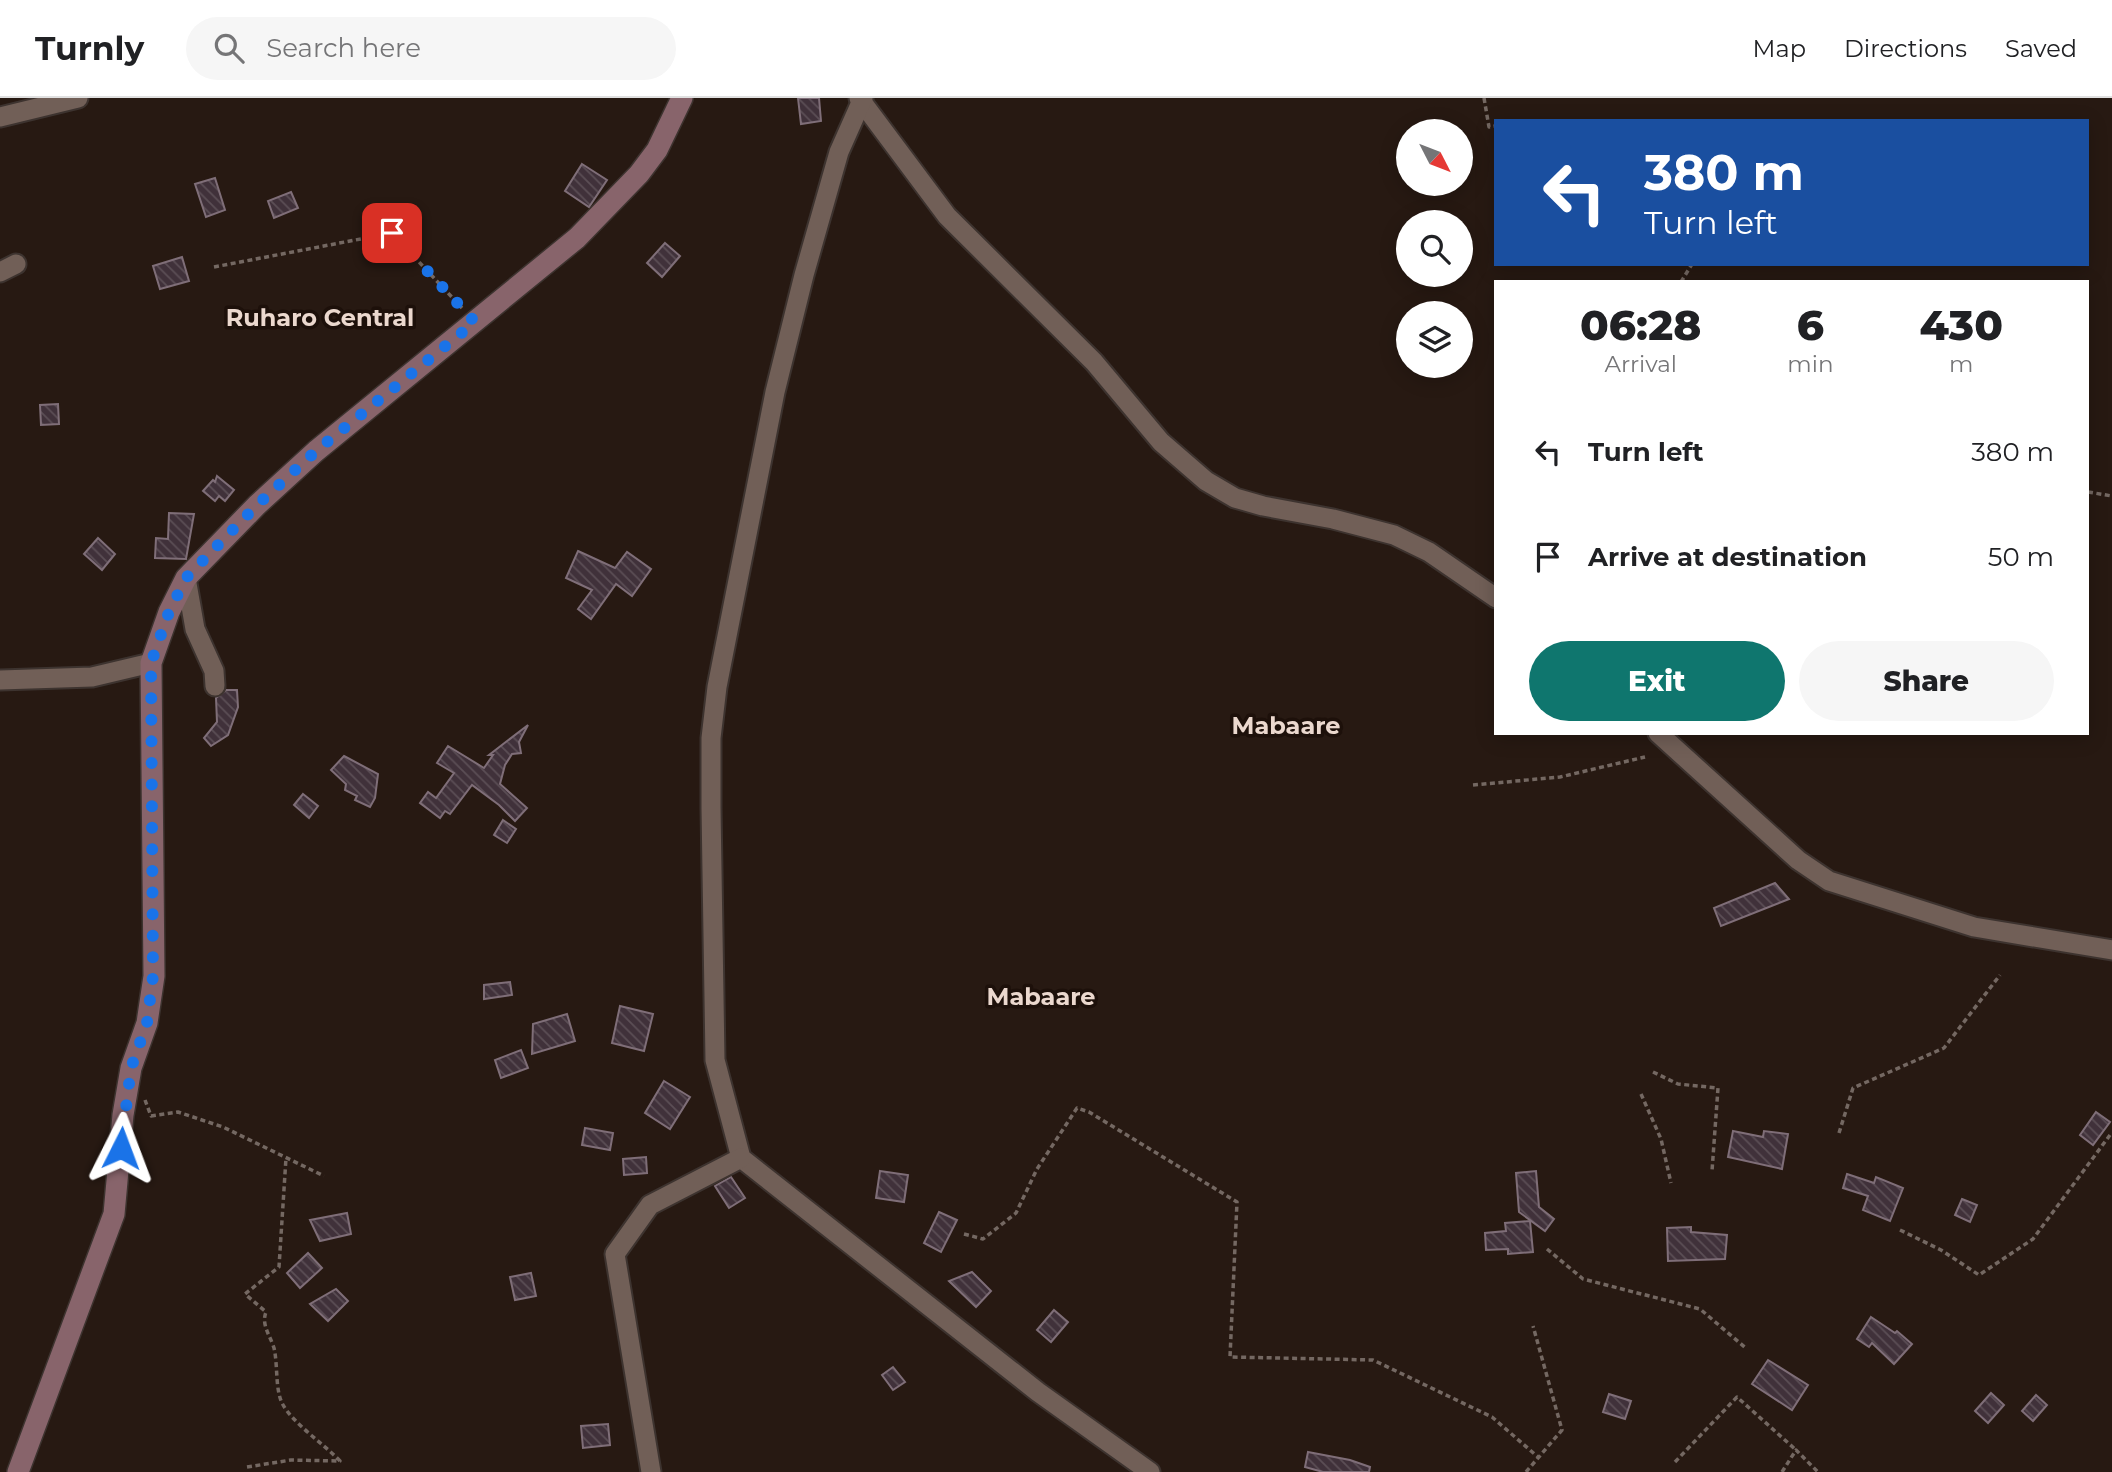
<!DOCTYPE html>
<html lang="en">
<head>
<meta charset="utf-8">
<style>
	body { margin:0; font-family:Montserrat,sans-serif; background:#f6f6f6; color:#202124; height:100vh; display:flex; flex-direction:column; font-size:26px; white-space:nowrap }
	* { box-sizing:border-box; margin:0 }
	p { font-size:23px; color:#757577 }
	.icon { flex:none; width:38px; height:38px; fill:none; stroke:currentColor; stroke-width:2; stroke-linecap:round; stroke-linejoin:round }
	.map { position:relative; flex:1; overflow:hidden }
	.details { position:absolute; left:1494px; top:182px; width:595px; height:455px; display:flex; flex-direction:column; background:#fff; border-radius:0px; box-shadow:0 4px 18px #0003 }
	.details>* { flex:none }
	.top-card { position:absolute; left:1494px; top:21px; width:595px; height:147px; border-radius:0px; box-shadow:0 4px 18px #0003; background:#1a4fa0; color:#fff; overflow:hidden }
	.needle { width:46px; rotate:132deg }
	.buttons { position:absolute; left:1396px; top:21px; display:grid; gap:14px }
	.buttons a { display:grid; place-items:center; width:77px; height:77px; border-radius:50%; background:#fff; box-shadow:0 4px 18px #0003; font-size:35px }
	.pin { position:absolute; display:grid; place-items:center; width:60px; height:60px; color:#fff; margin:-30px; border-radius:14px; box-shadow:0 4px 10px #0006 }
	.me { position:absolute; width:77px; margin:-38px; rotate:3deg; stroke-linejoin:round; filter:drop-shadow(0 0 5px #0008) }
	.turn { display:flex; align-items:center; gap:24px; height:147px; padding:0 35px; font-size:32px }
	.turn .icon { width:91px; height:91px; stroke-width:2.5 }
	.turn b { display:block; font-size:49px; line-height:60px }
	.eta { display:flex; justify-content:space-evenly; align-items:center; height:119px; text-align:center }
	.eta b { font-size:42px; font-weight:800; line-height:49px }
	.cta { display:flex; gap:14px; margin-top:auto; padding:14px 35px }
	.cta a { flex:1; height:80px; border-radius:42px; background:#0f766e; color:#fff; font-size:28px; font-weight:800; line-height:80px; text-align:center }
	.cta a+a { background:#f6f6f6; color:#202124 }
	ul { padding:0; list-style:none }
	li { display:flex; align-items:center; gap:21px; height:105px; padding:0 35px }
	li div { flex:1 }
	li b { display:block; font-size:26px }
	li em { font-style:normal }
	header { display:flex; align-items:center; gap:42px; box-sizing:border-box; height:98px; padding:0 35px; background:#fff; border-bottom:2px solid #e0e0e0 }
	header strong { font-size:33px }
	nav { display:flex; gap:38px; margin-inline-start:auto; font-size:24px }
	.search { width:490px; height:63px; background:#f6f6f6; display:flex; align-items:center; gap:18px; box-sizing:border-box; padding:0 24px; border-radius:38px; color:#757577; font-size:26px }
	.map>svg:first-child { display:block }
	.building { fill:url(#building-back-hatch); stroke:#7f6e78; stroke-width:2 }
	.lines { fill:none; stroke-linecap:round; stroke-linejoin:round }
	.street-casing { stroke:#3d332f; stroke-width:23 }
	.secondary-casing { stroke:#3d332f; stroke-width:24 }
	.path { stroke:#746862; stroke-width:3.5; stroke-dasharray:5 3.5; stroke-linecap:butt }
	.street { stroke:#715f57; stroke-width:19 }
	.secondary { stroke:#88646b; stroke-width:21 }
	.route { stroke:#1a73e8; stroke-width:12; stroke-dasharray:0 21.6 }
	.labels { text-anchor:middle; stroke-width:7; stroke-linejoin:round; paint-order:stroke }
	.quarter-label { font-size:24px; font-weight:bold; fill:#ebd8ce; stroke:#1d100a }
</style>
</head>
<body>
<header>
<strong>Turnly</strong>
<div class="search"><svg class="icon" aria-label="search" viewBox="0 0 24 24"><circle cx="10" cy="10" r="6"/><path d="M15 15l6 6"/></svg>Search here</div>
<nav><a>Map</a><a>Directions</a><a>Saved</a></nav>
</header>
<div class="map">
<svg width="2112" height="1374" viewBox="0 0 2112 1374">
	<defs>
		<pattern id="building-back-hatch" width="6" height="6" patternUnits="userSpaceOnUse" patternTransform="scale(1.75)"><rect width="6" height="6" fill="#40313a"/><path d="M-1 5l2 2M0 0l6 6M5-1l2 2" fill="none" stroke="#5b4e55"/></pattern>
	</defs>
	<rect width="100%" height="100%" fill="#271912"/>
	<g class="building">
		<polygon points="798,0 819,0 821,23 801,26"/>
		<polygon points="582,66 607,82 589,109 565,93"/>
		<polygon points="215,80 225,112 206,119 195,86"/>
		<polygon points="291,94 298,110 274,120 268,103"/>
		<polygon points="665,145 680,158 662,179 647,165"/>
		<polygon points="182,159 189,183 160,191 153,168"/>
		<polygon points="58,306 59,326 41,327 40,307"/>
		<polygon points="217,378 234,392 225,403 219,398 215,403 203,393 213,382 215,384"/>
		<polygon points="169,415 194,416 186,461 155,460 156,440 168,441"/>
		<polygon points="98,440 115,456 102,472 84,456"/>
		<polygon points="578,453 615,470 627,454 651,471 632,498 616,486 591,521 578,511 592,492 566,480"/>
		<polygon points="226,592 237,592 238,609 228,637 211,648 204,640 217,624 216,600"/>
		<polygon points="528,627 519,644 521,655 512,656 505,667 500,686 527,710 515,723 499,707 472,687 450,716 445,713 440,720 420,705 428,694 436,700 454,675 437,665 448,648 484,670 493,657 489,657"/>
		<polygon points="344,658 378,676 375,700 370,709 355,702 357,698 345,692 346,686 331,672"/>
		<polygon points="303,696 318,708 309,720 294,707"/>
		<polygon points="503,722 516,731 507,745 494,737"/>
		<polygon points="1775,785 1789,801 1721,828 1714,810"/>
		<polygon points="510,884 512,897 484,901 484,887"/>
		<polygon points="620,908 653,916 644,953 612,945"/>
		<polygon points="567,916 575,943 532,956 533,926"/>
		<polygon points="521,952 528,970 501,980 495,962"/>
		<polygon points="664,983 690,999 670,1031 645,1015"/>
		<polygon points="2096,1014 2110,1024 2093,1047 2080,1037"/>
		<polygon points="585,1030 613,1035 610,1052 582,1047"/>
		<polygon points="1733,1033 1763,1039 1764,1033 1788,1036 1782,1071 1728,1059"/>
		<polygon points="646,1059 647,1075 624,1077 623,1061"/>
		<polygon points="880,1073 908,1077 904,1104 876,1100"/>
		<polygon points="1536,1073 1539,1109 1554,1121 1545,1133 1519,1114 1516,1075"/>
		<polygon points="1847,1076 1874,1085 1876,1079 1903,1090 1890,1123 1863,1112 1868,1098 1843,1090"/>
		<polygon points="731,1079 745,1100 729,1110 715,1088"/>
		<polygon points="1962,1101 1977,1107 1970,1124 1955,1117"/>
		<polygon points="939,1114 957,1122 941,1154 924,1145"/>
		<polygon points="347,1115 351,1136 320,1143 310,1122"/>
		<polygon points="1530,1123 1533,1154 1508,1156 1508,1151 1486,1152 1485,1135 1506,1133 1505,1125"/>
		<polygon points="1691,1129 1691,1134 1727,1137 1725,1161 1668,1163 1667,1130"/>
		<polygon points="308,1155 322,1170 300,1190 287,1175"/>
		<polygon points="972,1174 991,1193 976,1209 949,1183"/>
		<polygon points="531,1175 536,1198 515,1202 510,1179"/>
		<polygon points="336,1191 348,1203 328,1223 310,1206"/>
		<polygon points="1054,1212 1068,1224 1051,1244 1037,1232"/>
		<polygon points="1871,1219 1895,1235 1897,1233 1912,1246 1894,1266 1872,1245 1869,1249 1857,1241"/>
		<polygon points="1768,1262 1808,1287 1792,1312 1752,1286"/>
		<polygon points="893,1269 905,1284 893,1292 882,1277"/>
		<polygon points="1991,1295 2004,1307 1988,1325 1975,1313"/>
		<polygon points="1609,1296 1631,1303 1625,1321 1603,1314"/>
		<polygon points="2036,1297 2047,1307 2033,1323 2022,1313"/>
		<polygon points="608,1326 610,1347 583,1350 581,1328"/>
		<polygon points="1308,1354 1350,1362 1370,1369 1369,1374 1323,1374 1305,1369"/>
	</g>
	<g class="lines">
		<g class="street-casing">
			<g id="street">
				<polyline points="859,0 947,118 1094,264 1161,344 1206,383 1235,400 1263,408 1333,421 1394,437 1429,454 1496,500"/>
				<polyline points="863,0 839,54 804,177 775,294 717,589 711,640 711,710 715,962 741,1060 1038,1294 1150,1374"/>
				<polyline points="0,19 78,0"/>
				<polyline points="0,174 16,166"/>
				<polyline points="186,480 195,531 214,573 215,588"/>
				<polyline points="0,582 92,579 151,565"/>
				<polyline points="1658,635 1798,762 1829,783 1974,829 2112,852"/>
				<polyline points="651,1374 615,1156 650,1107 741,1060"/>
			</g>
		</g>
		<g class="secondary-casing">
			<polyline id="secondary" points="18,1374 114,1116 123,1017 131,970 147,925 154,878 151,565 169,514 186,480 257,407 316,353 577,140 639,76 657,52 682,0"/>
		</g>
		<g class="path">
			<polyline points="1484,0 1489,29 1496,28"/>
			<polyline points="1535,23 1539,23"/>
			<polyline points="214,169 392,135 462,210"/>
			<polyline points="1681,184 1692,166"/>
			<polyline points="2088,394 2112,398"/>
			<polyline points="1473,687 1560,679 1645,659"/>
			<polyline points="1653,974 1678,986 1718,990 1712,1073"/>
			<polyline points="1641,996 1661,1041 1671,1085"/>
			<polyline points="145,1002 151,1018 178,1014 223,1029 324,1078"/>
			<polyline points="1839,1035 1853,990 1944,950 2000,877"/>
			<polyline points="1900,1132 1941,1152 1979,1177 2033,1141 2110,1037"/>
			<polyline points="964,1136 983,1141 1016,1115 1037,1071 1077,1010 1089,1014 1237,1104 1230,1259 1373,1262 1492,1319 1538,1359"/>
			<polyline points="1547,1151 1583,1181 1700,1211 1747,1251"/>
			<polyline points="1675,1364 1737,1299 1796,1352"/>
			<path d="M 247,1369 L 291,1362 L 340,1363 C 324,1346 292,1325 282,1305 C 275,1290 278,1267 274,1250 C 270,1237 261,1227 266,1214 L 245,1196 L 279,1169 L 286,1060"/>
			<polyline points="1526,1374 1562,1332 1533,1228"/>
			<polyline points="1782,1374 1796,1352 1818,1374"/>
		</g>
		<use href="#street" class="street"/>
		<use href="#secondary" class="secondary"/>
	</g>
	<g class="lines">
		<polyline class="route" points="121,1050 131,970 147,925 153,878 151,565 169,514 186,480 257,407 316,353 475,224 392,135"/>
	</g>
	<g class="labels">
		<g class="quarter-label">
			<text x="320" y="228">Ruharo Central</text>
			<text x="1286" y="636">Mabaare</text>
			<text x="1041" y="907">Mabaare</text>
		</g>
	</g>
</svg>
<div class="buttons">
<a><svg class="needle" viewBox="-14 -14 28 28"><path d="M0-13l5 13h-10z" fill="#e53935"/><path d="M0 13l5-13h-10z" fill="#757577"/></svg></a>
<a><svg class="icon" aria-label="search" viewBox="0 0 24 24"><circle cx="10" cy="10" r="6"/><path d="M15 15l6 6"/></svg></a>
<a><svg class="icon" aria-label="layers" viewBox="0 0 24 24"><path d="M12 4l9 5-9 5-9-5zM3 14l9 5 9-5"/></svg></a>
</div>
<div class="pin" style="left:392px;top:135px;background:#d93025"><svg class="icon" aria-label="arrive" viewBox="0 0 24 24"><path d="M6 21V4h12l-3 4 3 4H6"/></svg></div>
<svg class="me" style="left:121px;top:1050px" viewBox="-20 -20 40 40"><path d="M0-17L14 15 0 8-14 15z" fill="#1a73e8" stroke="#fff" stroke-width="4"/></svg>
<div class="top-card">
<div class="turn"><svg class="icon" aria-label="left" viewBox="0 0 24 24"><path d="M17 20v-9H6M10 6l-5 5 5 5"/></svg><div><b>380 m</b>Turn left</div></div>
</div>
<section class="details">
<div class="eta">
<div><b>06:28</b><p>Arrival</p></div>
<div><b>6</b><p>min</p></div>
<div><b>430</b><p>m</p></div>
</div>
<ul>
<li><svg class="icon" aria-label="left" viewBox="0 0 24 24"><path d="M17 20v-9H6M10 6l-5 5 5 5"/></svg><div><b>Turn left</b></div><em>380 m</em></li>
<li><svg class="icon" aria-label="arrive" viewBox="0 0 24 24"><path d="M6 21V4h12l-3 4 3 4H6"/></svg><div><b>Arrive at destination</b></div><em>50 m</em></li>
</ul>
<div class="cta"><a>Exit</a><a>Share</a></div>
</section>
</div>
</body>
</html>
